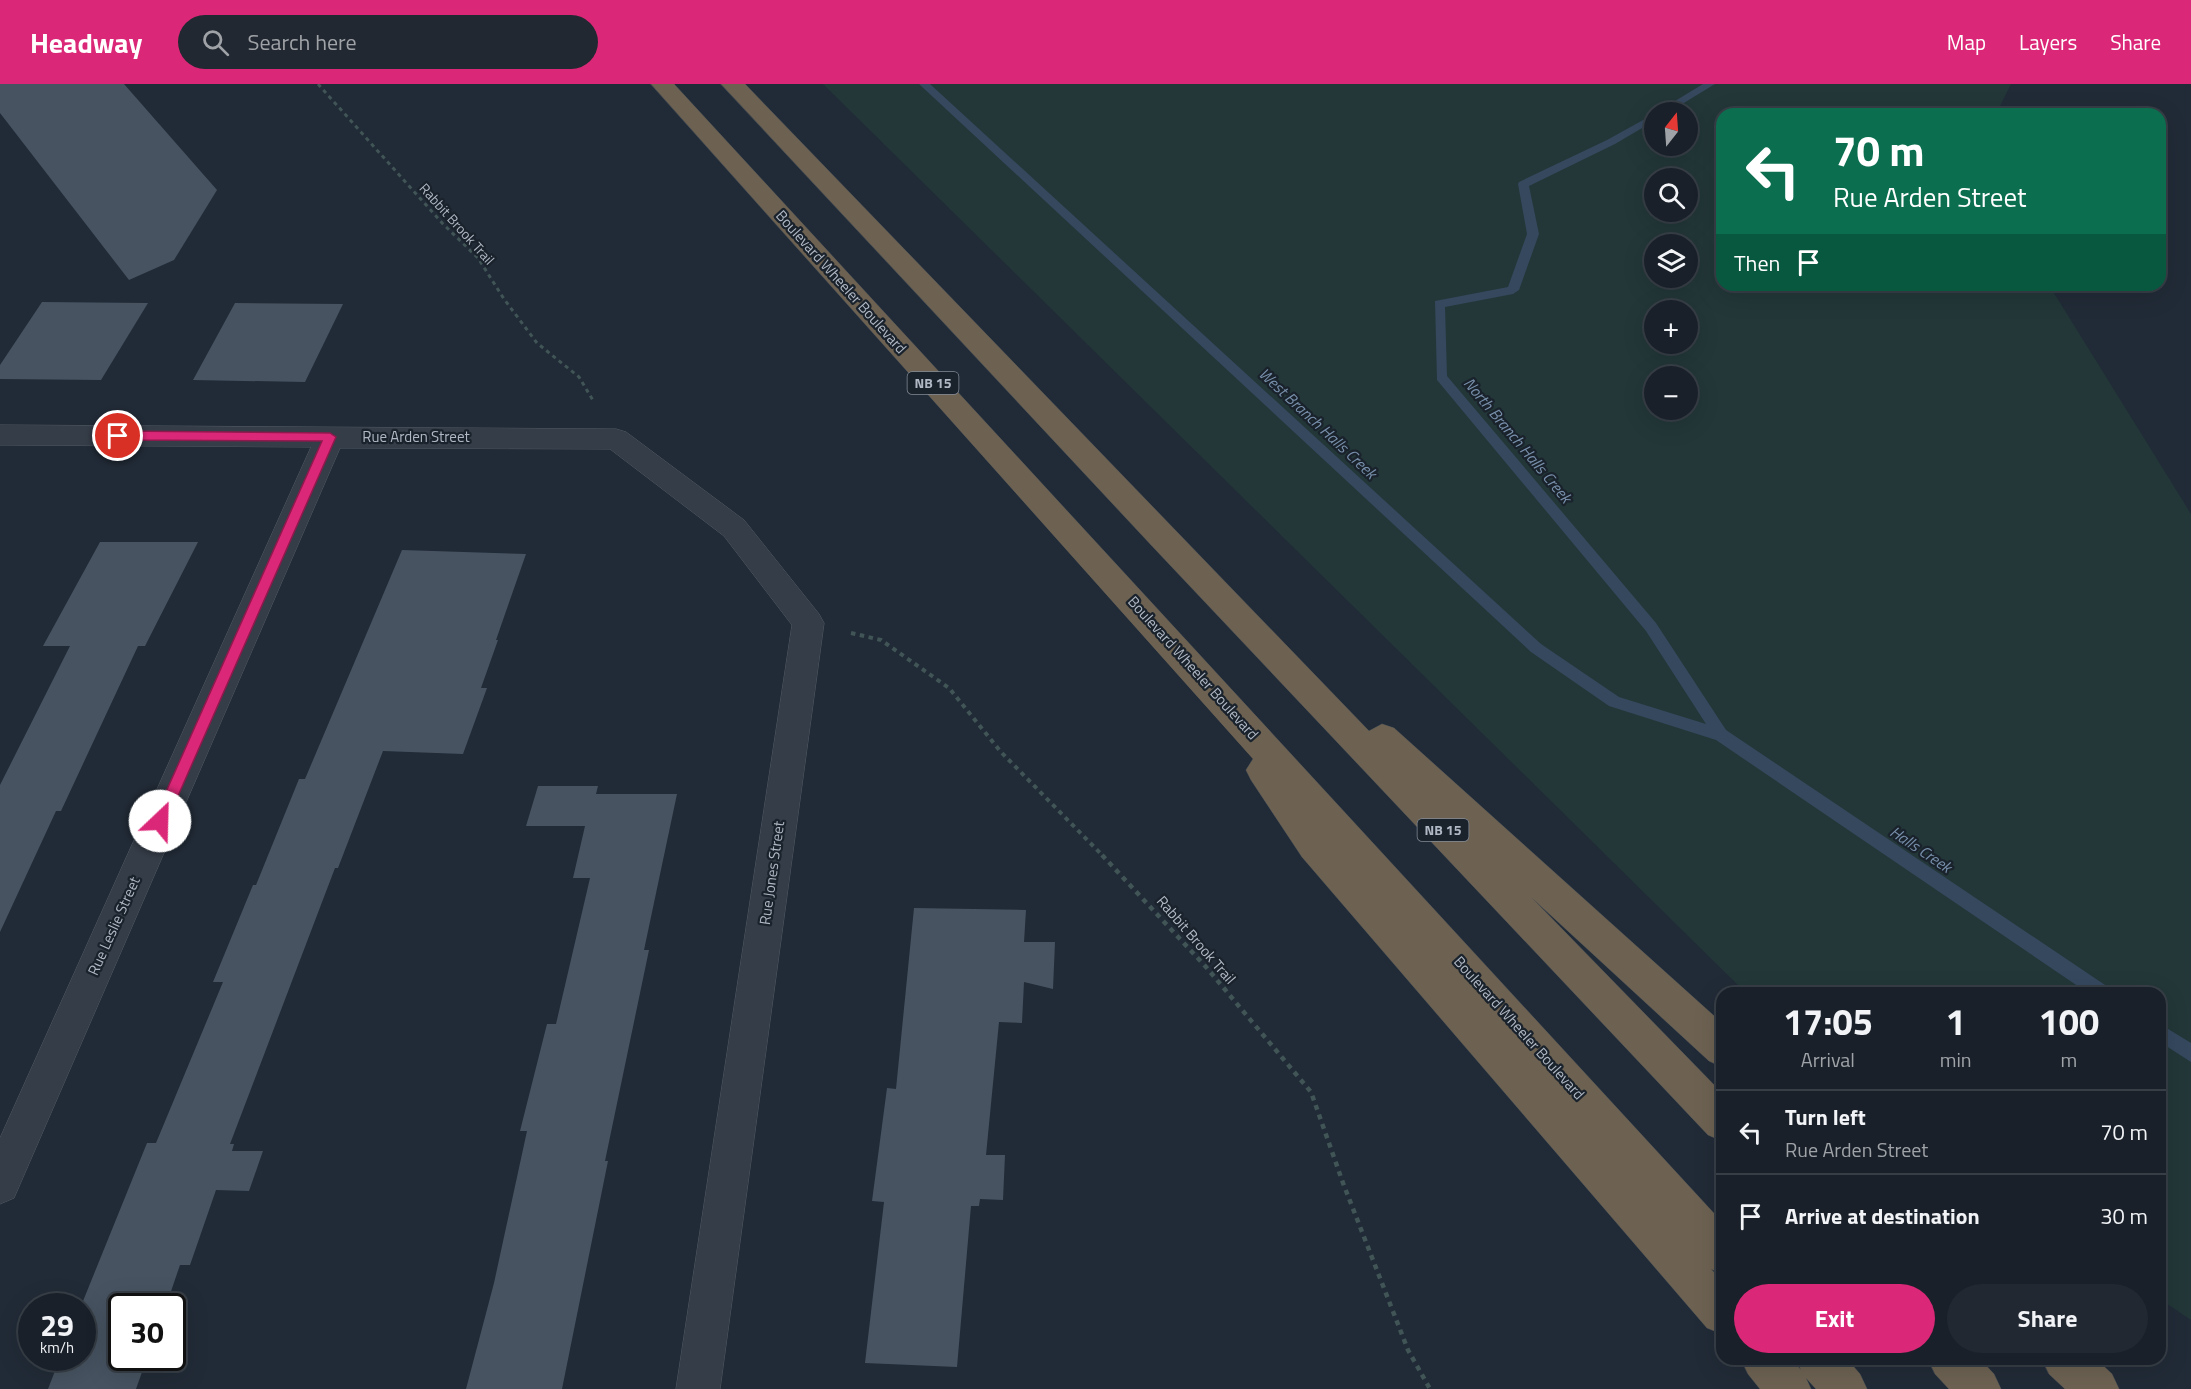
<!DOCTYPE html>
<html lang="en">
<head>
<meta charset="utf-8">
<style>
	body { margin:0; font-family:"Titillium Web",sans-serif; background:#222831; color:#f1f3f6; height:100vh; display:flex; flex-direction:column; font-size:22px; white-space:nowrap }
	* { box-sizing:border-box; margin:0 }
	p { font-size:20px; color:#9fa3a8 }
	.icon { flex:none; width:33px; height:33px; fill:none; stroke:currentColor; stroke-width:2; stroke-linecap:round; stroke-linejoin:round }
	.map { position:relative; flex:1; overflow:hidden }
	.side { position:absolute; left:1716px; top:903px; width:450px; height:378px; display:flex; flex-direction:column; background:#192029; border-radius:18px; box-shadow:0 6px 24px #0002,0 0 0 2px #373e46 }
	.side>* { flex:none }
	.top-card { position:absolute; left:1716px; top:24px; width:450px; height:183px; border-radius:18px; box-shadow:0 6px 24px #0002,0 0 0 2px #373e46; background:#0b6e4f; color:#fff; overflow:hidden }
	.needle { width:39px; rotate:17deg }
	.tools { position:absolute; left:1644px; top:18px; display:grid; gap:12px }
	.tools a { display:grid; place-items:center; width:54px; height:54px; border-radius:50%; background:#192029; box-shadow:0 6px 24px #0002,0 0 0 2px #373e46; font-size:30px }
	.speed { position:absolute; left:18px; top:1209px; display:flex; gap:12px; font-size:30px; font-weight:700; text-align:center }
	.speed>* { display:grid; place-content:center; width:78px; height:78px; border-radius:50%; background:#192029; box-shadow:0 6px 24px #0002,0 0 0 2px #373e46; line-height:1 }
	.speed small { font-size:15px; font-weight:400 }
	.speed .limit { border:3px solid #111; border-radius:9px; background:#fff; color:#111 }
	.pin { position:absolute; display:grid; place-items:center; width:51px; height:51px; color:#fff; margin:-26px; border:3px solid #fff; border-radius:50%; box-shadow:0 2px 6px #0007 }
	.me { position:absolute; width:66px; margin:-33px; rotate:24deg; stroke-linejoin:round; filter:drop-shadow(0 0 4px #0008) }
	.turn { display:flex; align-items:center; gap:21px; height:126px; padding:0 18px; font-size:27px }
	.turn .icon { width:78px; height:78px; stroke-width:2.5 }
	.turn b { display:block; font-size:42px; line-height:51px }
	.then { display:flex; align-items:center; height:57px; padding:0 18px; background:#0003; gap:12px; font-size:22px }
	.eta { display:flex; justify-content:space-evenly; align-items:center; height:102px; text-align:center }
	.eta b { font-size:36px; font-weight:700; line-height:42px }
	.action { display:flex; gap:12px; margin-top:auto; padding:12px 18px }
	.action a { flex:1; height:69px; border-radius:36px; background:#db2777; color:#fff; font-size:24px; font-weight:700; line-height:69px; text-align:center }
	.action a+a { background:#222831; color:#f1f3f6 }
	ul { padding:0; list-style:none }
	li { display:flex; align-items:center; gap:18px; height:84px; padding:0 18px; border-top:2px solid #373e46 }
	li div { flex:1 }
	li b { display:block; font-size:22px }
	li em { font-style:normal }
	header { display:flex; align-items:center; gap:36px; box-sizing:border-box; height:84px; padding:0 30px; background:#db2777; color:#fff }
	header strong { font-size:28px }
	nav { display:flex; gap:33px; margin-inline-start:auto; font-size:21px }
	.search { width:420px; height:54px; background:#222831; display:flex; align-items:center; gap:15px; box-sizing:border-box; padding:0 21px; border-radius:33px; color:#9fa3a8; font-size:22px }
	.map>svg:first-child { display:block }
	.green { fill:#233738; fill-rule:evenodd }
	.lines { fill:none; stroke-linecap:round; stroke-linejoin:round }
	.stream { fill:#35485e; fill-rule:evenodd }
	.building { fill:#475361 }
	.minor-casing { stroke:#525b65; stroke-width:1 }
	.motorway-casing { stroke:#3f4852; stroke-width:1 }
	.path-far2 { stroke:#415456; stroke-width:3; stroke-dasharray:4 4; stroke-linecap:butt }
	.path-far1 { stroke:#415456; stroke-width:4; stroke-dasharray:4.5 4.5; stroke-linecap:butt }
	.path { stroke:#415456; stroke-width:4.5; stroke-dasharray:5 5; stroke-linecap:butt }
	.minor { fill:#353d48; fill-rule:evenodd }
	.motorway { fill:#6d6252; fill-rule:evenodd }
	.route { fill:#db2777; stroke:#8e194d; stroke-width:1.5 }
	.labels { text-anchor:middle; stroke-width:4.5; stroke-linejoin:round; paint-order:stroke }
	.far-street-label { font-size:14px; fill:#afb8c4; stroke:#1a222c }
	.shield { fill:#1a222c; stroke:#828b96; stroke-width:1.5 }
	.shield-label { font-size:14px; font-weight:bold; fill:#afb8c4 }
	.street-label { font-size:15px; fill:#afb8c4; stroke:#1a222c }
	.water-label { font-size:16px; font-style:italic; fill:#7890ab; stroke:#1a222c }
</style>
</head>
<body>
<header>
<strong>Headway</strong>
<div class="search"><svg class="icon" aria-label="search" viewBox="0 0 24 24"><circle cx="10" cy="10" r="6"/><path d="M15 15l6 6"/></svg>Search here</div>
<nav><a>Map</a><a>Layers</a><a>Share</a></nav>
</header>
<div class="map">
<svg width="2191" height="1305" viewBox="0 0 2191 1305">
	<rect width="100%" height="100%" fill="#212b37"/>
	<path class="green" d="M 823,0 L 2011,0 L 1996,30 L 1722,30 L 1722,201 L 2049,201 L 2191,430 L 2191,1236 L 2160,1215 L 2160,909 L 1746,909 ZM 1654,28 L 1688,28 L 1688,62 L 1654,62 ZM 1654,94 L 1688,94 L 1688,128 L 1654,128 ZM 1688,160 L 1688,194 L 1654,194 L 1654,160 ZM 1654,226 L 1688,226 L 1688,260 L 1654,260 ZM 1654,292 L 1688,292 L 1688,326 L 1654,326 Z"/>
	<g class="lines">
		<g class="stream">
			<polygon points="919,0 930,0 1541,560 1619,613 1706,640 1646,547 1437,296 1435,217 1508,203 1527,150 1518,100 1519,98 1607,56 1654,30 1654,37 1615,60 1529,102 1539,150 1519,206 1513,210 1445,223 1447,292 1656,539 1726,646 2108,903 2110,909 2088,909 1716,656 1609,622 1531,568"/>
			<polygon points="1703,0 1715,0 1669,28 1657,28"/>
			<polygon points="2160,940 2191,959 2191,978 2160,958"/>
		</g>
	</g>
	<g class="building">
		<polygon points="0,0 124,0 217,106 174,176 129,196 0,29"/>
		<polygon points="42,218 148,219 101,296 0,295 0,281"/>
		<polygon points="235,219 343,220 305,298 193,296"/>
		<polygon points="100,458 198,458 145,562 138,562 61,727 56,727 0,848 0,701 70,562 43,562"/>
		<polygon points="402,466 526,470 496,556 498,556 481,604 487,604 463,670 383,667 338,784 335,784 230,1060 234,1060 232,1067 263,1067 249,1107 216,1106 190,1181 180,1181 166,1222 122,1222 122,1274 147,1274 136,1305 48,1305 60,1274 82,1274 81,1222 147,1059 156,1059 223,898 213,898 253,801 256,801 299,695 305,695"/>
		<polygon points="538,702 598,702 596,710 677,710 644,866 649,866 605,1077 608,1077 562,1305 466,1305 494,1199 527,1047 520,1047 547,940 556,940 590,794 573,794 585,742 526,742"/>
		<polygon points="914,824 1026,826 1024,858 1055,858 1053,905 1024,898 1022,939 999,938 986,1071 1005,1071 1003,1116 980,1115 979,1122 971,1122 957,1283 865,1279 884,1118 872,1117 887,1004 896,1005"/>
	</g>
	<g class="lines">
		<g class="minor-casing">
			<polygon id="minor" points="0,341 616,345 626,348 744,436 819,530 824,539 720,1305 676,1305 792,541 724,452 610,365 340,364 14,1114 0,1120 0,1054 311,363 0,361"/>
		</g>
		<g class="motorway-casing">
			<g id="motorway">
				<polygon points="651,0 674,0 1722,1138 1722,1190 1711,1185 1722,1197 1722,1250 1707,1244 1302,773 1251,696 1246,686 1253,675"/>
				<polygon points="721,0 745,0 1369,647 1382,640 1394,644 1722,939 1722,983 1709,977 1531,813 1722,1009 1722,1057 1708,1051 1153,463"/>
				<polygon points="1741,1275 1792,1275 1801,1286 1796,1275 1847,1275 1860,1290 1867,1305 1816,1305 1806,1294 1811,1305 1760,1305 1748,1290"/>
				<polygon points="1928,1275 1980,1275 1994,1290 2001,1305 1949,1305 1935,1290"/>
				<polygon points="2042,1275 2096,1275 2112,1290 2119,1305 2065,1305 2049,1290"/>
			</g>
		</g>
		<polyline class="path-far2" points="318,0 443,140 478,174 504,215 537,259 579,293 594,318"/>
		<polyline class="path-far1" points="851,549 881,556 949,604 1001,668 1103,772"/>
		<polyline class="path" points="1102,771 1206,883 1311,1008 1343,1099 1408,1266 1430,1305"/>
		<use href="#minor" class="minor"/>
		<use href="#motorway" class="motorway"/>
	</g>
	<polygon class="route" points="118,347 330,349 336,353 167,737 165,741 160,743 155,741 153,737 322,357 118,356 112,352"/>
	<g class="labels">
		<g class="far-street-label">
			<text transform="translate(457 140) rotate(48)" y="5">Rabbit Brook Trail</text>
		</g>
		<g class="shield">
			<rect x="907.5" y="288" width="51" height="22" rx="4.5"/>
			<rect x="1417.5" y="735" width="51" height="22" rx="4.5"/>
		</g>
		<g class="shield-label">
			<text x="933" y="304">NB 15</text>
			<text x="1443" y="751">NB 15</text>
		</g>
		<g class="street-label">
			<text transform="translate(841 198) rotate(48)" y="5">Boulevard Wheeler Boulevard</text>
			<text x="416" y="358">Rue Arden Street</text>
			<text transform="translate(1193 584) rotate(48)" y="5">Boulevard Wheeler Boulevard</text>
			<text transform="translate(772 789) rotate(-82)" y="5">Rue Jones Street</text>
			<text transform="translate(114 842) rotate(-66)" y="5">Rue Leslie Street</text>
			<text transform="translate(1196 856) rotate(49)" y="5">Rabbit Brook Trail</text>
			<text transform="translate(1519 944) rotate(48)" y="5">Boulevard Wheeler Boulevard</text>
		</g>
		<g class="water-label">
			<text transform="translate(1318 339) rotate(43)" y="6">West Branch Halls Creek</text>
			<text transform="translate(1518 356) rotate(50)" y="6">North Branch Halls Creek</text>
			<text transform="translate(1921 765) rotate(34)" y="6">Halls Creek</text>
		</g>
	</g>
</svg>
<div class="tools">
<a><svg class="needle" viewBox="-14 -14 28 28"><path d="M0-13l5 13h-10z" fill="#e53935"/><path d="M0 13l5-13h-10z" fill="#9fa3a8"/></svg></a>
<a><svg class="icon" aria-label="search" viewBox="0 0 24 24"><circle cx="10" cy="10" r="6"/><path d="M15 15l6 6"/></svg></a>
<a><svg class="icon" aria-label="layers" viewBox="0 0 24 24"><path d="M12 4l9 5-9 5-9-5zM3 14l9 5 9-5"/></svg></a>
<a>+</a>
<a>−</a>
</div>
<div class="speed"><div>29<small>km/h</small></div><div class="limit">30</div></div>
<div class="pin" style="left:118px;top:352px;background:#d93025"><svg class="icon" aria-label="arrive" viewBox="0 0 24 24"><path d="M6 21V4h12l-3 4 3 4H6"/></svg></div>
<svg class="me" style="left:160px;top:737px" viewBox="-20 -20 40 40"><circle r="19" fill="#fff"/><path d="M0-13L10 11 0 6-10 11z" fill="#db2777"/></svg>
<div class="top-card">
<div class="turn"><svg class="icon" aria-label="left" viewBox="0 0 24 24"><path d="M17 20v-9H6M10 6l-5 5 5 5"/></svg><div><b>70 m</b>Rue Arden Street</div></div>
<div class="then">Then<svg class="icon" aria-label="arrive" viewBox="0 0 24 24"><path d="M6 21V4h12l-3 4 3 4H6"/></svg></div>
</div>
<section class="side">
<div class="eta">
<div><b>17:05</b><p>Arrival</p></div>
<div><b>1</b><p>min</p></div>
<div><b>100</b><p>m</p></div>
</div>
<ul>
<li><svg class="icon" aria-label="left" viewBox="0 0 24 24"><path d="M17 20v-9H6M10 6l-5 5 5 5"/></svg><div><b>Turn left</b><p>Rue Arden Street</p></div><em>70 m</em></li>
<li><svg class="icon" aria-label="arrive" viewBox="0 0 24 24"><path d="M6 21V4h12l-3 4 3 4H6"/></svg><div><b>Arrive at destination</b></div><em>30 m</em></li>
</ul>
<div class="action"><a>Exit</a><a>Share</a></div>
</section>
</div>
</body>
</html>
